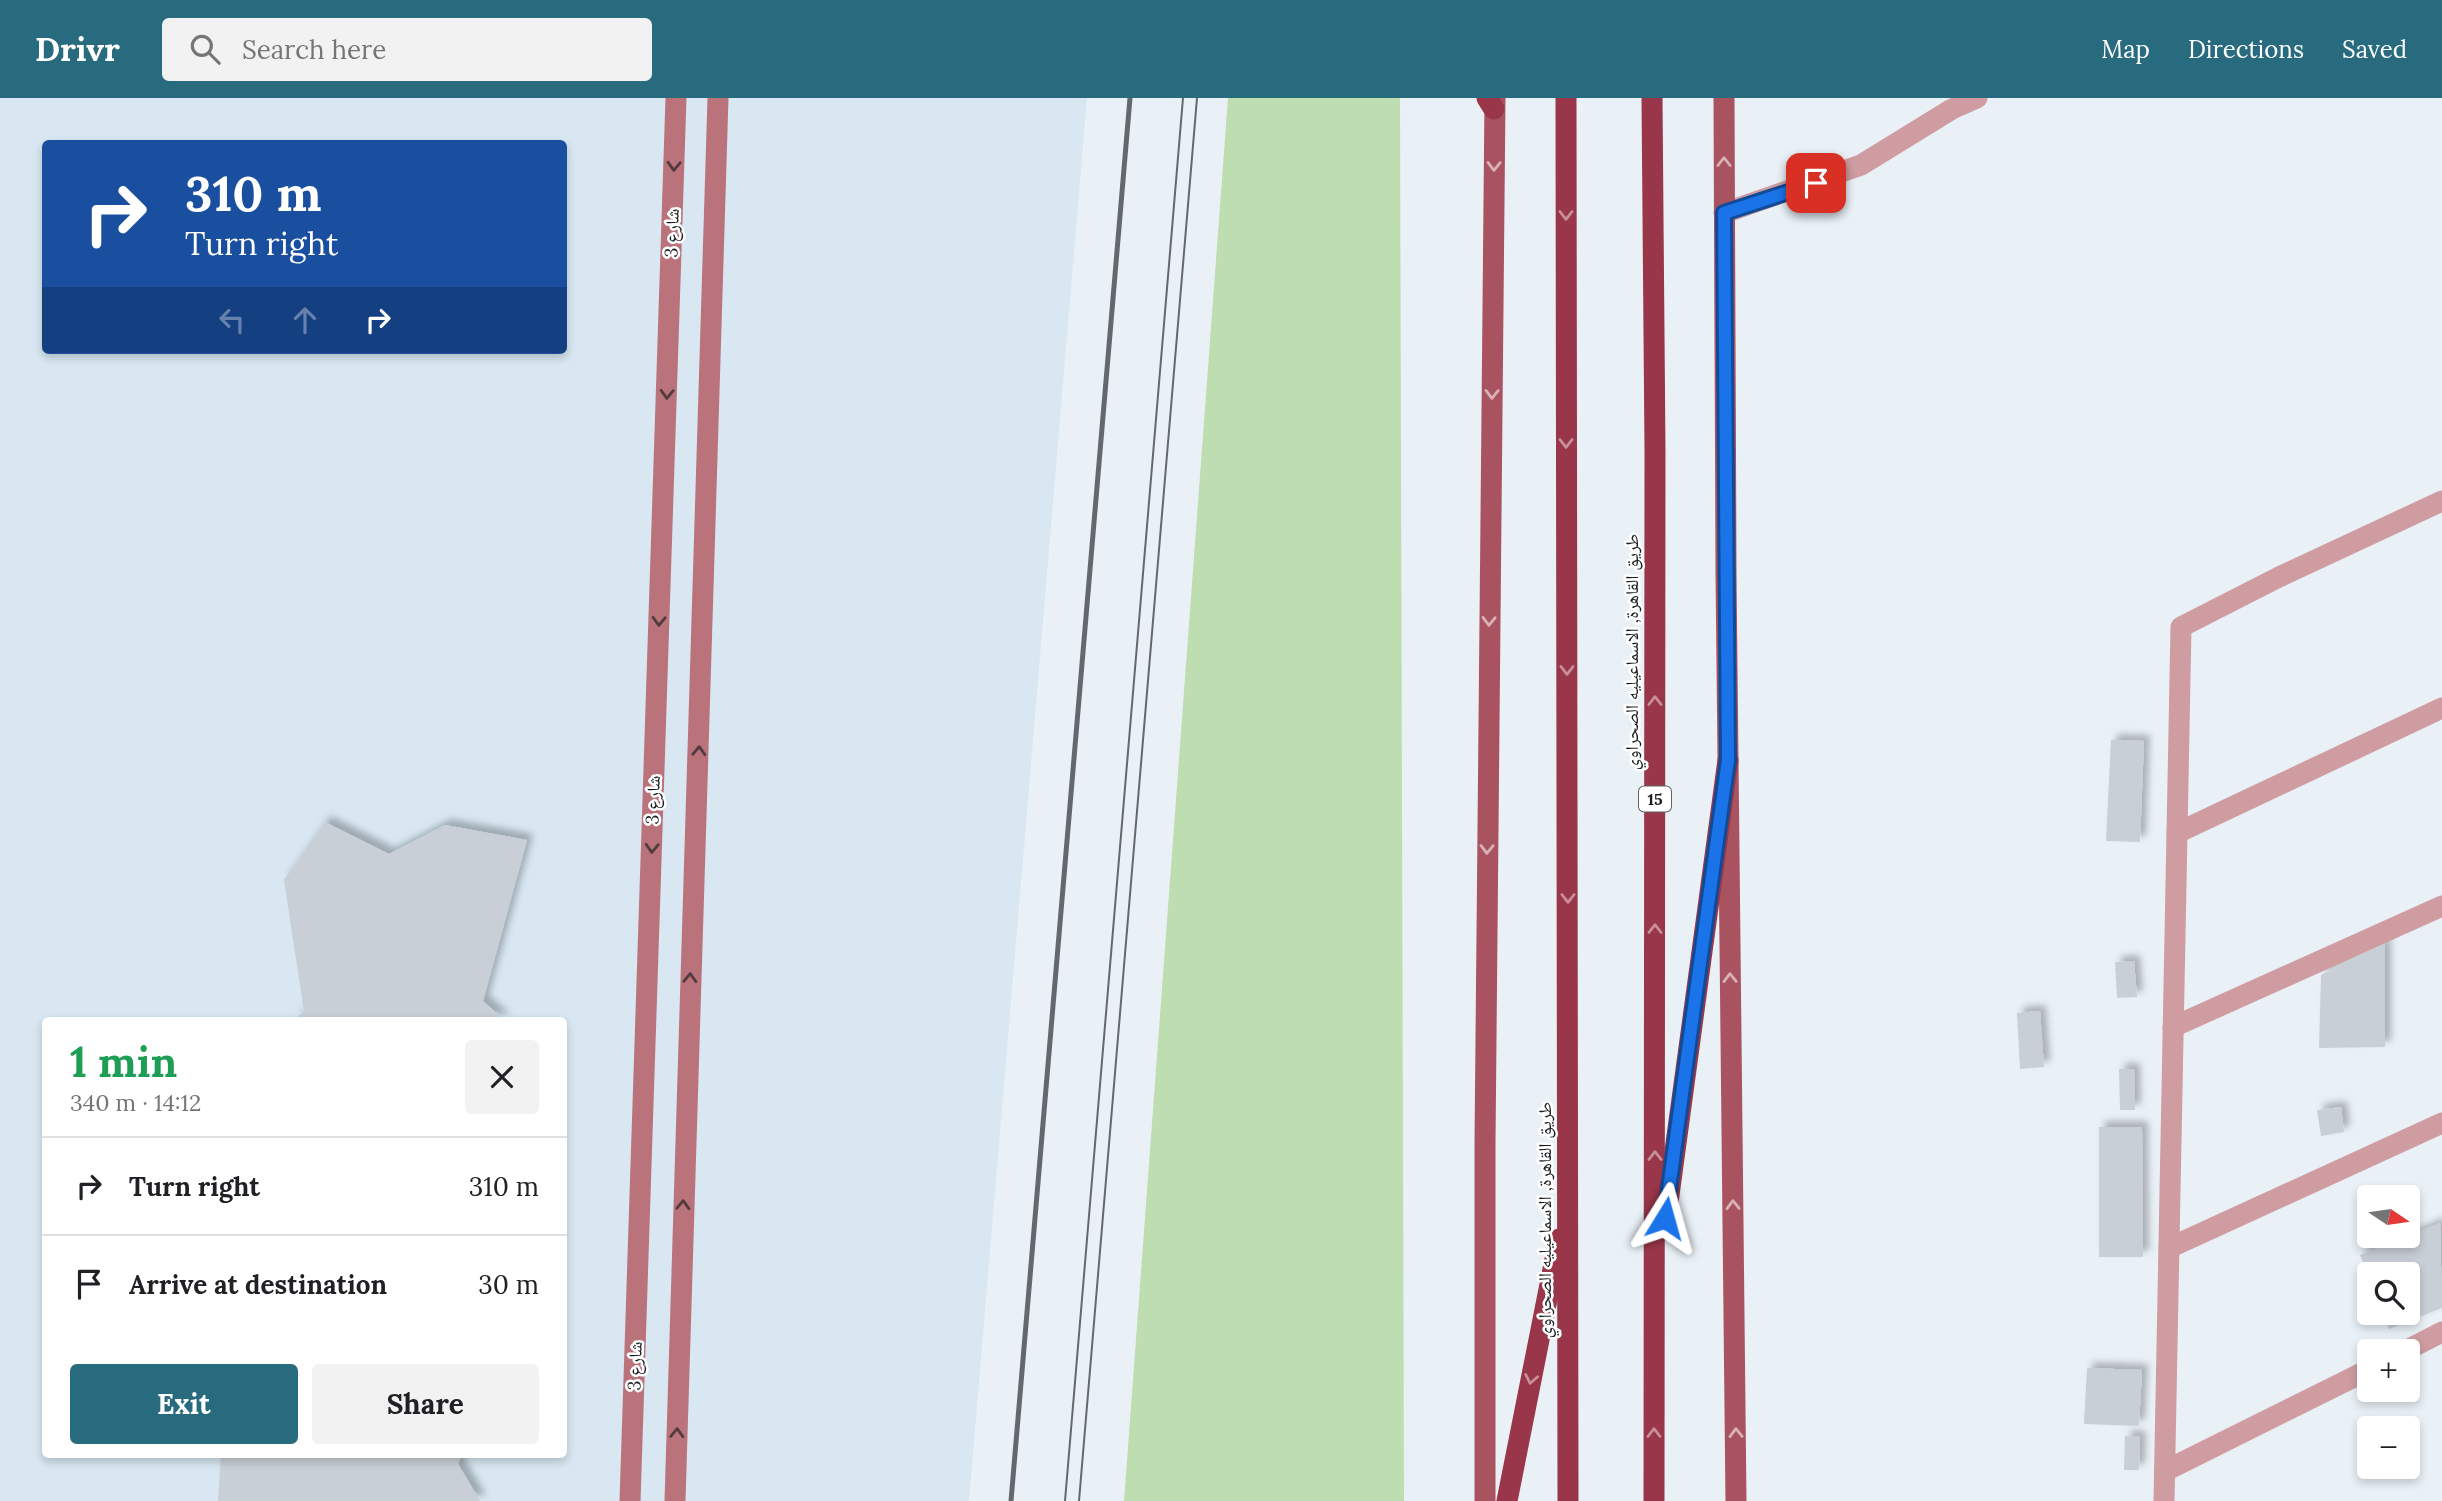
<!DOCTYPE html>
<html lang="en">
<head>
<meta charset="utf-8">
<style>
	body { margin:0; font-family:Lora,"Noto Naskh Arabic",serif; background:#f2f2f2; color:#202124; height:100vh; display:flex; flex-direction:column; font-size:26px; white-space:nowrap }
	* { box-sizing:border-box; margin:0 }
	p { font-size:23px; color:#757577 }
	.icon { flex:none; width:38px; height:38px; fill:none; stroke:currentColor; stroke-width:2; stroke-linecap:round; stroke-linejoin:round }
	.map { position:relative; flex:1; overflow:hidden }
	.side { position:absolute; left:42px; top:919px; width:525px; height:441px; display:flex; flex-direction:column; background:#fff; border-radius:7px; box-shadow:0 4px 10px #0003 }
	.side>* { flex:none }
	.top-card { position:absolute; left:42px; top:42px; width:525px; height:214px; border-radius:7px; box-shadow:0 4px 10px #0003; background:#1a4fa0; color:#fff; overflow:hidden }
	.needle { width:46px; rotate:103deg }
	.fabs { position:absolute; left:2357px; top:1087px; display:grid; gap:14px }
	.fabs a { display:grid; place-items:center; width:63px; height:63px; border-radius:7px; background:#fff; box-shadow:0 4px 10px #0003; font-size:35px }
	.pin { position:absolute; display:grid; place-items:center; width:60px; height:60px; color:#fff; margin:-30px; border-radius:14px; box-shadow:0 4px 10px #0006 }
	.me { position:absolute; width:77px; margin:-38px; rotate:8deg; stroke-linejoin:round; filter:drop-shadow(0 0 5px #0008) }
	.turn { display:flex; align-items:center; gap:24px; height:147px; padding:0 28px; font-size:32px }
	.turn .icon { width:91px; height:91px; stroke-width:2.5 }
	.turn b { display:block; font-size:49px; line-height:60px }
	.lanes { display:flex; align-items:center; height:66px; padding:0 28px; background:#0003; justify-content:center; gap:35px; direction:ltr }
	.lanes .off { opacity:.35 }
	.round { display:grid; place-items:center; flex:none; width:74px; height:74px; border-radius:7px; background:#f2f2f2 }
	.head { display:flex; align-items:center; justify-content:space-between; height:119px; padding:0 28px }
	h1 { font-size:42px; font-weight:800; line-height:52px; color:#1e9e55 }
	.primary-button { display:flex; gap:14px; margin-top:auto; padding:14px 28px }
	.primary-button a { flex:1; height:80px; border-radius:7px; background:#296b7e; color:#fff; font-size:28px; font-weight:800; line-height:80px; text-align:center }
	.primary-button a+a { background:#f2f2f2; color:#202124 }
	ul { padding:0; list-style:none }
	li { display:flex; align-items:center; gap:21px; height:98px; padding:0 28px; border-top:2px solid #e0e0e0 }
	li div { flex:1 }
	li b { display:block; font-size:26px }
	li em { font-style:normal }
	header { display:flex; align-items:center; gap:42px; box-sizing:border-box; height:98px; padding:0 35px; background:#296b7e; color:#fff }
	header strong { font-size:33px }
	nav { display:flex; gap:38px; margin-inline-start:auto; font-size:24px }
	.search { width:490px; height:63px; background:#f2f2f2; display:flex; align-items:center; gap:18px; box-sizing:border-box; padding:0 24px; border-radius:7px; color:#757577; font-size:26px }
	.map>svg:first-child { display:block }
	.built { fill:#d8e7f2; fill-rule:evenodd }
	.green { fill:#beddb1 }
	.building { fill:#c8cfd6; filter:url(#shadow) }
	.lines { fill:none; stroke-linecap:round; stroke-linejoin:round }
	.street { stroke:#ce9ca1; stroke-width:21 }
	.secondary { stroke:#ba727b; stroke-width:21 }
	.primary { stroke:#a95360; stroke-width:21 }
	.highway { stroke:#9a3649; stroke-width:21 }
	.tram { stroke:#64686c; stroke-width:2 }
	.rail { stroke:#64686c; stroke-width:5 }
	.oneway { stroke:#d8b2b7 }
	.oneway2 { stroke:#523b3f }
	.oneway3 { stroke:#c7909b }
	.route-casing { stroke:#114b97; stroke-width:18 }
	.route { stroke:#1a73e8; stroke-width:12 }
	.labels { text-anchor:middle; stroke-width:5; stroke-linejoin:round; paint-order:stroke }
	.shield { fill:#fff; stroke:#5f6162; stroke-width:2 }
	.shield-label { font-size:16px; font-weight:bold; fill:#1a1d1f }
	.street-label { font-size:18px; fill:#1a1d1f; stroke:#fff }
</style>
</head>
<body>
<header>
<strong>Drivr</strong>
<div class="search"><svg class="icon" aria-label="search" viewBox="0 0 24 24"><circle cx="10" cy="10" r="6"/><path d="M15 15l6 6"/></svg>Search here</div>
<nav><a>Map</a><a>Directions</a><a>Saved</a></nav>
</header>
<div class="map">
<svg width="2442" height="1403" viewBox="0 0 2442 1403">
	<defs>
		<filter id="shadow"><feDropShadow dx="6" dy="-6" stdDeviation="3.5" flood-color="#0004"/></filter>
	</defs>
	<rect width="100%" height="100%" fill="#e9f1f7"/>
	<path class="built" d="M 0,0 L 1087,0 L 969,1403 L 0,1403 ZM 46,46 L 564,46 L 564,252 L 46,252 ZM 46,922 L 564,922 L 564,1356 L 46,1356 Z"/>
	<polygon class="green" points="1228,0 1400,0 1404,1403 1124,1403"/>
	<g class="building">
		<polygon points="2111,642 2144,643 2140,744 2106,743"/>
		<polygon points="325,724 389,756 445,727 527,742 483,903 504,922 294,922 304,913 284,782"/>
		<polygon points="2385,844 2385,949 2319,950 2321,877"/>
		<polygon points="2134,863 2137,899 2117,900 2115,864"/>
		<polygon points="2040,913 2044,969 2020,971 2017,915"/>
		<polygon points="2119,971 2134,971 2135,1012 2120,1012"/>
		<polygon points="2341,1009 2344,1034 2321,1038 2317,1012"/>
		<polygon points="2099,1029 2142,1029 2143,1159 2099,1159"/>
		<polygon points="2440,1125 2442,1210 2389,1231 2382,1214 2408,1214 2408,1176 2370,1176 2369,1181 2360,1157"/>
		<polygon points="2087,1270 2142,1272 2139,1328 2084,1326"/>
		<polygon points="2125,1338 2140,1339 2139,1372 2124,1372"/>
		<polygon points="221,1356 462,1356 458,1366 480,1403 218,1403"/>
	</g>
	<g class="lines">
		<g class="street">
			<polyline points="1724,115 1861,67 1952,11 1977,0"/>
			<polyline points="2177,735 2442,610"/>
			<polyline points="2173,929 2442,808"/>
			<polyline points="2169,1150 2442,1025"/>
			<polyline points="2405,1253 2442,1234"/>
			<polyline points="2165,1373 2370,1271"/>
			<polyline points="2164,1403 2181,529 2279,479 2442,403"/>
		</g>
		<g class="secondary">
			<polyline points="630,1403 676,0"/>
			<polyline points="675,1403 718,0"/>
		</g>
		<g class="primary">
			<polyline points="1724,0 1726,476 1736,1403"/>
			<polyline points="1485,1403 1485,1045 1495,0"/>
		</g>
		<g class="highway">
			<polyline points="1487,0 1494,11"/>
			<polyline points="1566,0 1568,1403"/>
			<polyline points="1652,0 1655,353 1654,1403"/>
			<polyline points="1666,1119 1728,662"/>
			<polyline points="1507,1403 1559,1141"/>
		</g>
		<g class="tram">
			<polyline points="1065,1403 1183,0"/>
			<polyline points="1079,1403 1197,0"/>
		</g>
		<polyline class="rail" points="1011,1403 1130,0"/>
	</g>
	<defs><path id="oneway-chevron" d="M-2-3.5L2.5 0L-2 3.5" fill="none" stroke-width="1.6" stroke-linecap="round" stroke-linejoin="round" transform="scale(1.75)"/></defs>
	<g class="oneway">
		<use href="#oneway-chevron" transform="translate(1724 64) rotate(-90)"/>
		<use href="#oneway-chevron" transform="translate(1494 68) rotate(91)"/>
		<use href="#oneway-chevron" transform="translate(1492 296) rotate(91)"/>
		<use href="#oneway-chevron" transform="translate(1489 523) rotate(91)"/>
		<use href="#oneway-chevron" transform="translate(1487 751) rotate(91)"/>
		<use href="#oneway-chevron" transform="translate(1730 880) rotate(-91)"/>
		<use href="#oneway-chevron" transform="translate(1733 1107) rotate(-91)"/>
		<use href="#oneway-chevron" transform="translate(1736 1335) rotate(-91)"/>
	</g>
	<g class="oneway2">
		<use href="#oneway-chevron" transform="translate(674 68) rotate(92)"/>
		<use href="#oneway-chevron" transform="translate(667 296) rotate(92)"/>
		<use href="#oneway-chevron" transform="translate(659 523) rotate(92)"/>
		<use href="#oneway-chevron" transform="translate(699 653) rotate(-88)"/>
		<use href="#oneway-chevron" transform="translate(652 750) rotate(92)"/>
		<use href="#oneway-chevron" transform="translate(690 880) rotate(-88)"/>
		<use href="#oneway-chevron" transform="translate(683 1107) rotate(-88)"/>
		<use href="#oneway-chevron" transform="translate(677 1335) rotate(-88)"/>
	</g>
	<g class="oneway3">
		<use href="#oneway-chevron" transform="translate(1566 117) rotate(90)"/>
		<use href="#oneway-chevron" transform="translate(1566 345) rotate(90)"/>
		<use href="#oneway-chevron" transform="translate(1567 572) rotate(90)"/>
		<use href="#oneway-chevron" transform="translate(1655 603) rotate(-90)"/>
		<use href="#oneway-chevron" transform="translate(1568 800) rotate(90)"/>
		<use href="#oneway-chevron" transform="translate(1655 831) rotate(-90)"/>
		<use href="#oneway-chevron" transform="translate(1655 1058) rotate(-90)"/>
		<use href="#oneway-chevron" transform="translate(1531 1281) rotate(101)"/>
		<use href="#oneway-chevron" transform="translate(1654 1335) rotate(-90)"/>
	</g>
	<g class="lines">
		<g class="route-casing">
			<polyline id="route" points="1665,1120 1728,662 1724,115 1816,85"/>
		</g>
		<use href="#route" class="route"/>
	</g>
	<g class="labels">
		<rect class="shield" x="1639" y="688.5" width="32" height="25" rx="5"/>
		<g class="shield-label">
			<text x="1655" y="707">15</text>
		</g>
		<g class="street-label">
			<text transform="translate(672 135) rotate(-88)" y="6">شارع 3</text>
			<text transform="translate(1632 554) rotate(-90)" y="6">طريق القاهرة, الاسماعيليه الصحراوي</text>
			<text transform="translate(653 702) rotate(-88)" y="6">شارع 3</text>
			<text transform="translate(1545 1122) rotate(-90)" y="6">طريق القاهرة, الاسماعيليه الصحراوي</text>
			<text transform="translate(635 1268) rotate(-88)" y="6">شارع 3</text>
		</g>
	</g>
</svg>
<div class="fabs">
<a><svg class="needle" viewBox="-14 -14 28 28"><path d="M0-13l5 13h-10z" fill="#e53935"/><path d="M0 13l5-13h-10z" fill="#757577"/></svg></a>
<a><svg class="icon" aria-label="search" viewBox="0 0 24 24"><circle cx="10" cy="10" r="6"/><path d="M15 15l6 6"/></svg></a>
<a>+</a>
<a>−</a>
</div>
<div class="pin" style="left:1816px;top:85px;background:#d93025"><svg class="icon" aria-label="arrive" viewBox="0 0 24 24"><path d="M6 21V4h12l-3 4 3 4H6"/></svg></div>
<svg class="me" style="left:1665px;top:1120px" viewBox="-20 -20 40 40"><path d="M0-17L14 15 0 8-14 15z" fill="#1a73e8" stroke="#fff" stroke-width="4"/></svg>
<div class="top-card">
<div class="turn"><svg class="icon" aria-label="right" viewBox="0 0 24 24"><path d="M7 20v-9h11M14 6l5 5-5 5"/></svg><div><b>310 m</b>Turn right</div></div>
<div class="lanes"><svg class="icon off" aria-label="left" viewBox="0 0 24 24"><path d="M17 20v-9H6M10 6l-5 5 5 5"/></svg><svg class="icon off" aria-label="ahead" viewBox="0 0 24 24"><path d="M12 20V5M6 11l6-6 6 6"/></svg><svg class="icon" aria-label="right" viewBox="0 0 24 24"><path d="M7 20v-9h11M14 6l5 5-5 5"/></svg></div>
</div>
<section class="side">
<div class="head"><div><h1>1 min</h1><p>340 m · 14:12</p></div><a class="round"><svg class="icon" aria-label="close" viewBox="0 0 24 24"><path d="M6 6l12 12M18 6L6 18"/></svg></a></div>
<ul>
<li><svg class="icon" aria-label="right" viewBox="0 0 24 24"><path d="M7 20v-9h11M14 6l5 5-5 5"/></svg><div><b>Turn right</b></div><em>310 m</em></li>
<li><svg class="icon" aria-label="arrive" viewBox="0 0 24 24"><path d="M6 21V4h12l-3 4 3 4H6"/></svg><div><b>Arrive at destination</b></div><em>30 m</em></li>
</ul>
<div class="primary-button"><a>Exit</a><a>Share</a></div>
</section>
</div>
</body>
</html>
